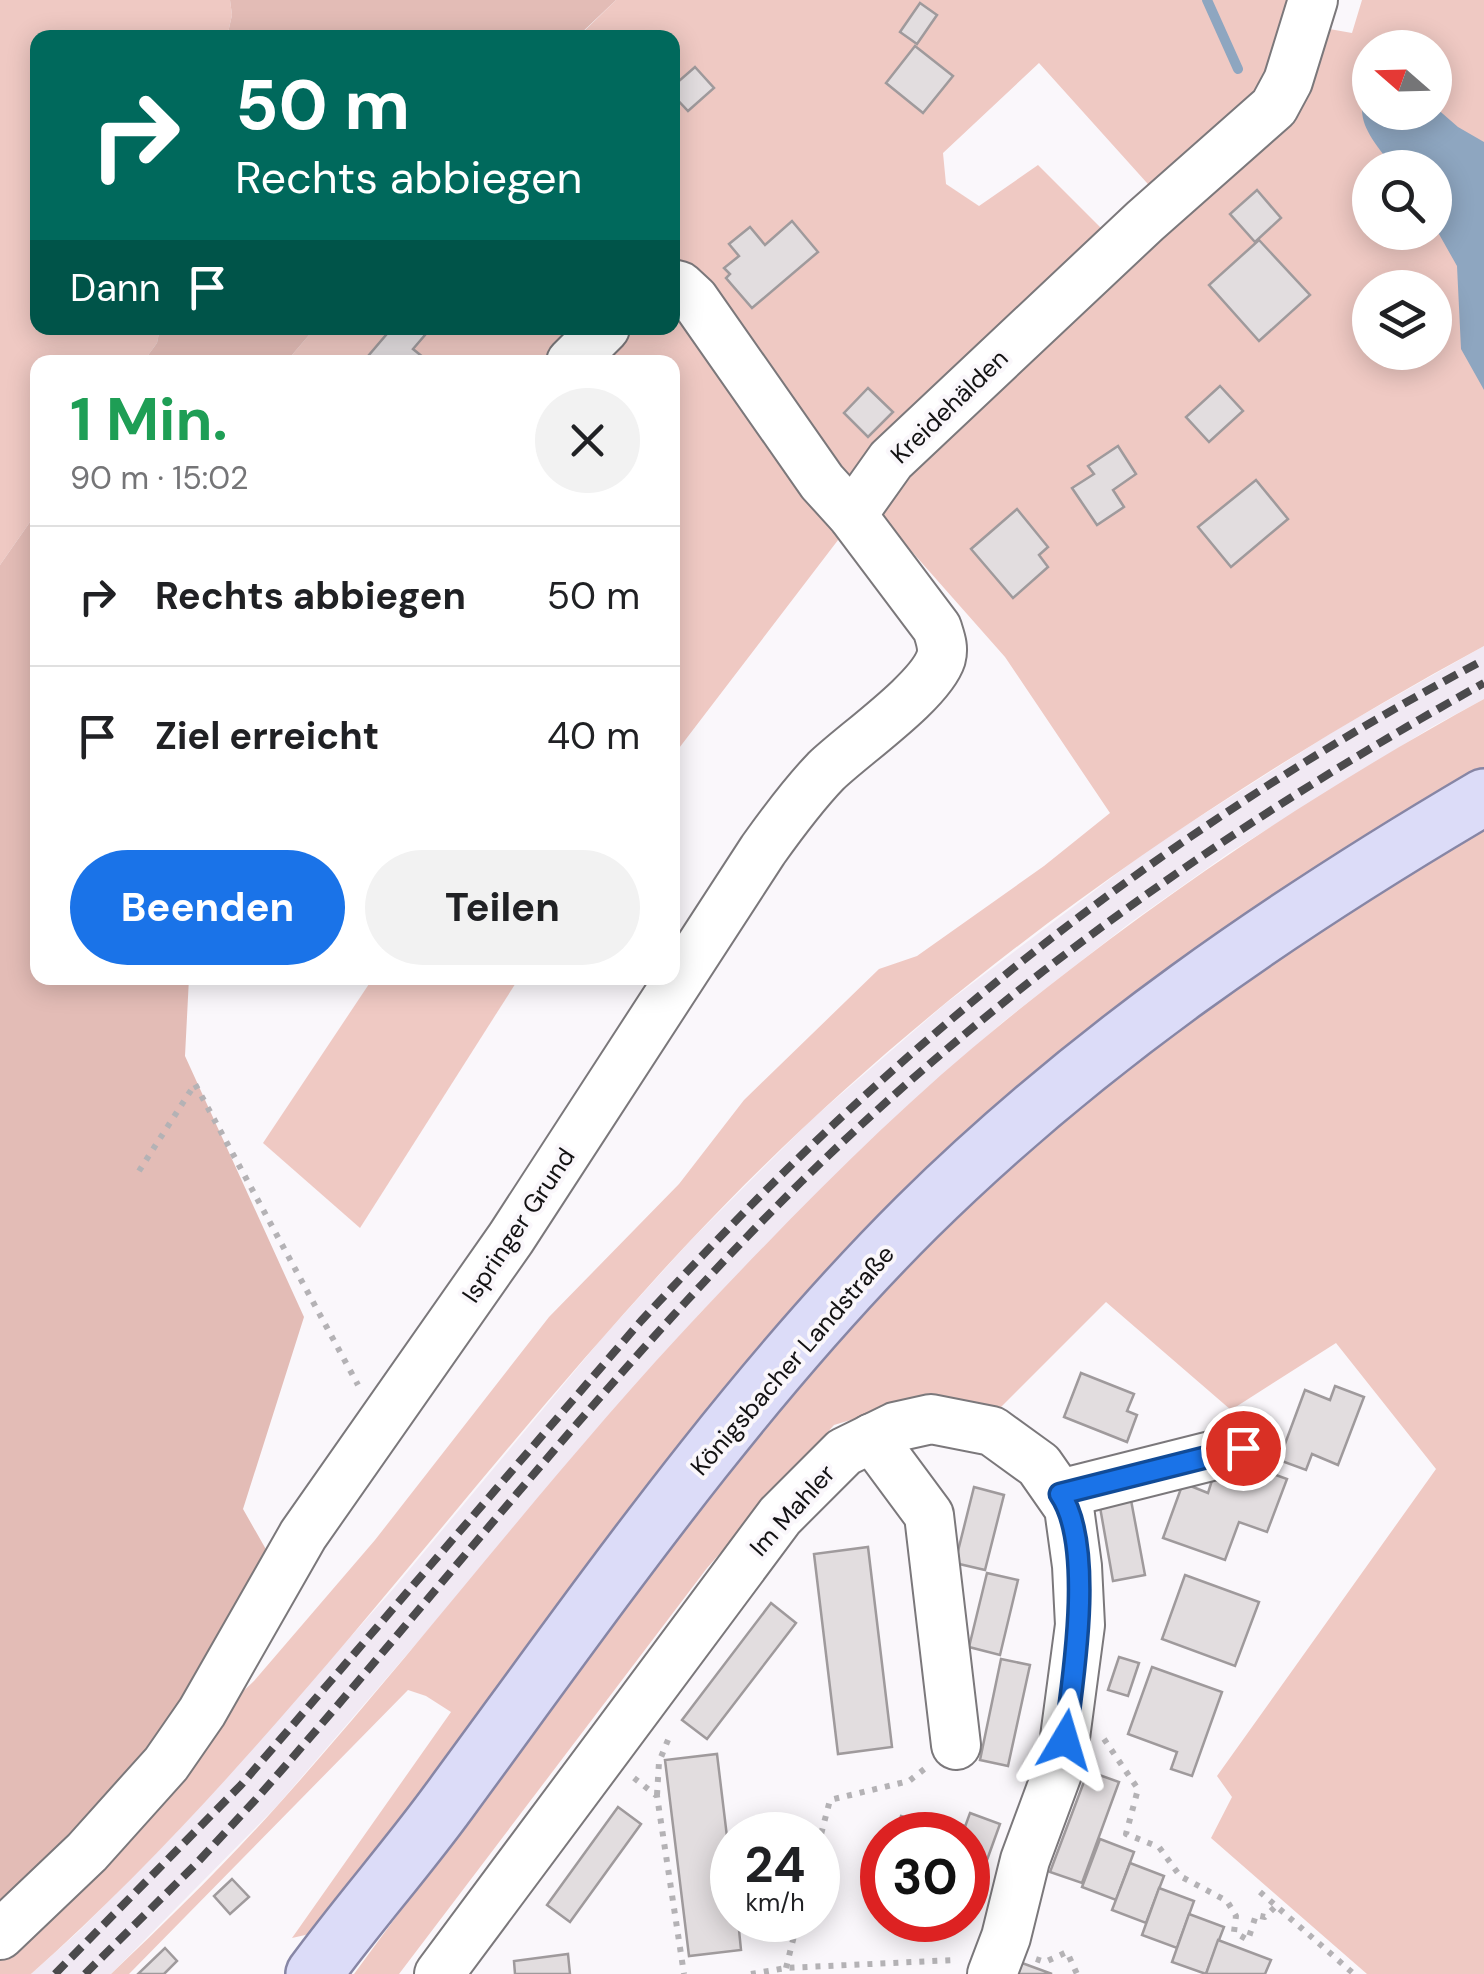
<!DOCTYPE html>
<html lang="de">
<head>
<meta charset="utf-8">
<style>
	body { margin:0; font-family:"DM Sans",sans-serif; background:#f2f2f2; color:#202124; height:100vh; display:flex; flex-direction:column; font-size:38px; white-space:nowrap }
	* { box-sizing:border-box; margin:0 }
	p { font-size:32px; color:#757577 }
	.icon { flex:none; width:55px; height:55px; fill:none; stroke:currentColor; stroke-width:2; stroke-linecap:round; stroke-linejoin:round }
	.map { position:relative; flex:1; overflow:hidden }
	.drawer { position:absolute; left:30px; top:355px; width:650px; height:630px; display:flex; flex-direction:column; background:#fff; border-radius:20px; box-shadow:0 5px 25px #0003 }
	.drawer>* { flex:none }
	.hud { position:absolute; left:30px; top:30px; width:650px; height:305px; border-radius:20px; box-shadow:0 5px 25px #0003; background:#00695c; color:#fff; overflow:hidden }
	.needle { width:65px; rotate:290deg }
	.controls { position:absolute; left:1352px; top:30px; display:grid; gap:20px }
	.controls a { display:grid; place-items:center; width:100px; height:100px; border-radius:50%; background:#fff; box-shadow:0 5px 25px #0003; font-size:50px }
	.speed { position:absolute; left:710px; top:1812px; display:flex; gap:20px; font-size:50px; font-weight:700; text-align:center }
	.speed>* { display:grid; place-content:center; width:130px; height:130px; border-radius:50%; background:#fff; box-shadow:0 5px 25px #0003; line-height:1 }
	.speed small { font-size:25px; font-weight:400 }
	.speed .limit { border:15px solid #d22; background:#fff; color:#111 }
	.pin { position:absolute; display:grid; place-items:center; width:85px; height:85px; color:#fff; margin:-42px; border:5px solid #fff; border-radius:50%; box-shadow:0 2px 10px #0007 }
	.me { position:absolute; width:110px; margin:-55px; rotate:7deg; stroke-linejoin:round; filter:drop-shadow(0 0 8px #0008) }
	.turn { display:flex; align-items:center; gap:35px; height:210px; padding:0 40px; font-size:45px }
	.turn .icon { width:130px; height:130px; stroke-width:2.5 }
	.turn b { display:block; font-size:70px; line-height:85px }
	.then { display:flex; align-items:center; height:95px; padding:0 40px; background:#0003; gap:20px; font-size:38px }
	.round { display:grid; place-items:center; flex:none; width:105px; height:105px; border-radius:52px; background:#f2f2f2 }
	.head { display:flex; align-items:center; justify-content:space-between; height:170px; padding:0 40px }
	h1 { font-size:60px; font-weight:700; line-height:75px; color:#1e9e55 }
	.primary-button { display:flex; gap:20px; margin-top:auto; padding:20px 40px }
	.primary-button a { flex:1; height:115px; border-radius:60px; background:#1a73e8; color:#fff; font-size:40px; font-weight:700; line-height:115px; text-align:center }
	.primary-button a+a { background:#f2f2f2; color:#202124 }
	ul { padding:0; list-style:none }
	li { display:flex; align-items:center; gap:30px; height:140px; padding:0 40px; border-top:2px solid #e0e0e0 }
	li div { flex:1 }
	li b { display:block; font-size:38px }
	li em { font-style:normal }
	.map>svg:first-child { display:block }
	.built { fill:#f1e9f3 }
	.green { fill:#efc9c3; fill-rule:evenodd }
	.forest { fill:#e3bcb6 }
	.water { fill:#8ea6c0 }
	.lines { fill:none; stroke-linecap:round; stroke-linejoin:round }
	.stream { stroke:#8ea6c0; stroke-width:10 }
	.building { fill:#e2dddf; stroke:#9f9a9c; stroke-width:2.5 }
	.minor-casing { stroke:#7b787b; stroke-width:52 }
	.major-casing { stroke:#8786a5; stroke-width:60 }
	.path { stroke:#b4b2b5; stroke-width:6; stroke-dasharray:5 8; stroke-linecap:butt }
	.minor { stroke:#fff; stroke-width:48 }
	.major { stroke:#dcdcf8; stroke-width:55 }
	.rail { stroke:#4b4a4c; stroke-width:8; stroke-dasharray:15 8; stroke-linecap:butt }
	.route-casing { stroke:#114b97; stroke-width:25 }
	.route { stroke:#1a73e8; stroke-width:18 }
	.labels { text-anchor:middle; stroke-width:8; stroke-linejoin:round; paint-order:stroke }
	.street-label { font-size:25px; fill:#131213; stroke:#faf7fb }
</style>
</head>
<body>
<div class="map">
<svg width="1484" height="1974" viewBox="0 0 1484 1974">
	<rect width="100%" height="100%" fill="#faf7fb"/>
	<polygon class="built" points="1484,646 1484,699 1432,727 1229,853 1130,923 1003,1022 881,1131 702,1311 276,1807 111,1974 31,1974 79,1931 175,1834 394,1588 603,1337 692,1239 810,1121 945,1004 1152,847 1336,730"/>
	<g class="green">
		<polygon points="0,0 230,0 232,15 227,37 38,38 38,328 160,328 157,343 143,362 38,362 37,512 0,565"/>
		<polygon points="616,0 1296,0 1271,83 1156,193 1039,63 943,153 946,184 979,206 1038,165 1106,233 845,479 673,270 672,38 577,38"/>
		<path d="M 1362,0 L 1484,0 L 1484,646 C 1193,804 917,999 690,1241 C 465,1481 278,1754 31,1974 L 0,1974 L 0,1949 L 198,1734 L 254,1681 L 375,1540 L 549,1317 L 679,1184 L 744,1100 L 879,969 L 917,956 L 1044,866 L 1110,813 L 1005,657 L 876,511 L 1318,27 L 1352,33 ZM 1370,48 L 1435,48 L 1435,112 L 1370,112 ZM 1370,168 L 1435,168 L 1435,232 L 1370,232 ZM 1370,288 L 1435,288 L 1435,352 L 1370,352 Z"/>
		<polygon points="673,295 848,527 673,756 672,362 588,362 623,328 672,328"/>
		<polygon points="315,328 575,328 542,362 286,362"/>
		<path d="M 1484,699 L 1484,770 C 1360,838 1243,916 1129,999 L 530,1649 L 314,1933 L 292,1938 L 451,1712 L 426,1696 L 408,1690 L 129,1974 L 111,1974 C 168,1920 225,1864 278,1805 C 423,1643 554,1468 704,1309 C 799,1209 897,1108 1005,1021 C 1155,899 1314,792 1484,699 Z"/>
		<polygon points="1484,821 1484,1974 1367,1974 1211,1838 1232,1797 1217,1776 1436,1469 1336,1343 1231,1410 1106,1302 992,1416 927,1397 834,1425 707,1568 399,1974 354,1974 686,1523 933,1222 1216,984"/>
		<polygon points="373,978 519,978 360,1228 263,1143"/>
	</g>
	<g class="forest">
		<polygon points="230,0 616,0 577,37 227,37 232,15"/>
		<polygon points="160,328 315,328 286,362 143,362 157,343"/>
		<polygon points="37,512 38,978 189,978 185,1056 304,1317 243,1509 268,1553 193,1702 74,1846 0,1907 0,565"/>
	</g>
	<path class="water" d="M 1370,86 L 1370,112 L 1435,112 L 1435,107 L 1458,127 L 1484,142 L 1484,390 L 1461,349 L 1457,266 L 1435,227 L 1435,168 L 1393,167 C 1374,141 1349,117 1370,86 Z"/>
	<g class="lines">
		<polyline class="stream" points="1207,0 1238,69"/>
	</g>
	<g class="building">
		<polygon points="920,3 937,15 917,44 900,32"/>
		<polygon points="915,46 953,76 923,113 886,83"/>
		<polygon points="695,67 714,88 688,111 672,94 672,87"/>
		<polygon points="1257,190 1281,218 1255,242 1230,214"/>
		<polygon points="792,221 818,252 752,308 726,278 730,274 724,268 739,256 729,244 750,227 765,245"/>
		<polygon points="1259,240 1310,295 1259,341 1209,285"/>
		<polygon points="392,328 415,328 425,335 413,349 429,362 363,362"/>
		<polygon points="1220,386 1243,411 1209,442 1186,417"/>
		<polygon points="868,388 893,412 868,437 844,413"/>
		<polygon points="1118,446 1136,474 1113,490 1124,507 1097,525 1072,488 1094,474 1088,466"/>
		<polygon points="1256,480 1288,519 1231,567 1198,527"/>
		<polygon points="1017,509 1048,547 1039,555 1048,567 1013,598 971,549"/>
		<polygon points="1081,1373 1134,1394 1127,1411 1137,1415 1127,1442 1064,1417"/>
		<polygon points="1335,1386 1364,1397 1338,1465 1312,1454 1306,1470 1279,1460 1305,1390 1330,1400"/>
		<polygon points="1220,1455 1287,1479 1267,1532 1239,1522 1225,1560 1163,1538 1183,1483 1208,1493"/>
		<polygon points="1128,1484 1145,1575 1113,1581 1097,1490"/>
		<polygon points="974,1487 1004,1495 985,1570 955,1563"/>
		<polygon points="868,1547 892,1747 838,1754 814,1554"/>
		<polygon points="987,1573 1018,1580 1000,1655 969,1647"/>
		<polygon points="1185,1575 1259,1602 1235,1666 1162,1639"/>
		<polygon points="771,1603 796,1623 707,1739 682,1720"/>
		<polygon points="1119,1657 1139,1663 1128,1696 1108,1690"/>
		<polygon points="1001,1659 1030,1665 1008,1766 980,1760"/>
		<polygon points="1152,1667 1222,1692 1192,1776 1171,1769 1177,1752 1128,1734"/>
		<polygon points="717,1754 732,1878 732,1920 738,1920 741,1950 689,1956 665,1760"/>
		<polygon points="1088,1771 1119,1782 1082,1883 1050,1872"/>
		<polygon points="618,1807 641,1824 570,1922 547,1905"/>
		<polygon points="970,1813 1000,1824 983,1871 968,1865 968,1835 962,1835"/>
		<polygon points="936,1815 965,1826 962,1835 929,1835"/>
		<polygon points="901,1816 932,1827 929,1835 894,1835"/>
		<polygon points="1100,1839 1134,1852 1116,1900 1082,1887"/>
		<polygon points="1130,1863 1164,1876 1146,1923 1112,1910"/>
		<polygon points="232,1879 249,1897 230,1914 214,1896"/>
		<polygon points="1159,1888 1194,1901 1177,1948 1142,1935"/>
		<polygon points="1189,1914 1224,1927 1206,1974 1172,1962"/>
		<polygon points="1218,1940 1271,1960 1265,1974 1206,1974"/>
		<polygon points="165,1948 177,1961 164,1974 138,1974"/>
		<polygon points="568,1954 570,1974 515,1974 514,1961"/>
		<polygon points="1022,1963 1052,1974 1018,1974"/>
	</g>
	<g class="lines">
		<g class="minor-casing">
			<g id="minor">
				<polyline points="571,362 605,328"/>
				<polyline points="852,515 891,460 1145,221 1274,107 1288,81 1313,0"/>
				<polyline points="872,1438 929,1515 956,1745"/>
				<polyline points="1060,1494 1243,1448"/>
				<path d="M 0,1935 L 87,1852 L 166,1764 L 202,1712 L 303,1535 L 511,1238 L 763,850 C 783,822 802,796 826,771 C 854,744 930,692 941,658 C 944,647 940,638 937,628 L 852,515 L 822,482 L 694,299 L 680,286 L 672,284"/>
				<polyline points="439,1974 780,1516 844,1452 895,1427 931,1419 992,1431 1039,1465 1069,1508 1077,1566 1080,1625 1062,1760 1025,1860 1006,1937 992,1974"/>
			</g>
		</g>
		<g class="major-casing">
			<path id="major" d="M 314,1974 C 357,1915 406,1860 449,1801 C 596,1601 741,1392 917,1217 C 1086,1050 1280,917 1484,797"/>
		</g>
		<g class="path">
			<polyline points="139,1171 195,1084 358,1385"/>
			<polyline points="1104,1739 1138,1789 1126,1834 1159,1847 1180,1876 1227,1901 1236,1916 1234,1932 1248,1940 1256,1915 1265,1917 1276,1906"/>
			<polyline points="634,1778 657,1796 684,1974"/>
			<polyline points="657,1795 659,1762 670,1735"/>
			<polyline points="818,1846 830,1800 909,1781 927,1767"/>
			<polyline points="1260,1892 1354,1974"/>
			<polyline points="1036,1959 1045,1962 1067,1952 1077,1974"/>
			<polyline points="786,1968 798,1920"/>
			<polyline points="751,1974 786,1968 954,1960"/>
		</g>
		<use href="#minor" class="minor"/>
		<use href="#major" class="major"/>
		<g class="rail">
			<path d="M 55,1974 L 241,1785 L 641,1321 C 715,1241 790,1163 871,1090 C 1055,922 1264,775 1484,660"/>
			<path d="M 85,1974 L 196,1864 L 258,1797 C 439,1592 607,1374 802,1181 C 1004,983 1237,820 1484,683"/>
		</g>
	</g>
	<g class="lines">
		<g class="route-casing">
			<path id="route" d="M 1065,1740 C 1073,1680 1095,1545 1060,1494 L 1243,1448"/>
		</g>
		<use href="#route" class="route"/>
	</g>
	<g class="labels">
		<g class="street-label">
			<text transform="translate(949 406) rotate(-44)" y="9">Kreidehälden</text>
			<text transform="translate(518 1225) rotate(-56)" y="9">Ispringer Grund</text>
			<text transform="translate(792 1360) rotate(-49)" y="9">Königsbacher Landstraße</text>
			<text transform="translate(792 1510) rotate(-48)" y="9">Im Mahler</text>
		</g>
	</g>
</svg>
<div class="controls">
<a><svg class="needle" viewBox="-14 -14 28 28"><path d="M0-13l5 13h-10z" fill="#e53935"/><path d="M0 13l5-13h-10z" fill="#757577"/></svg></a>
<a><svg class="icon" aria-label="search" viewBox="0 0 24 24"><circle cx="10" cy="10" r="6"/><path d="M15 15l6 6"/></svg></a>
<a><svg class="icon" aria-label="layers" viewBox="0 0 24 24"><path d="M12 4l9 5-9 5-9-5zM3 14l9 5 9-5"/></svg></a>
</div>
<div class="speed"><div>24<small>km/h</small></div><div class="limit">30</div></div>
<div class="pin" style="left:1243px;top:1448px;background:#d93025"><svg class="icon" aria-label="arrive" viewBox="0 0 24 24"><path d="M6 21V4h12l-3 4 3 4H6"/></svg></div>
<svg class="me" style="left:1065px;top:1740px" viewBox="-20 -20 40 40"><path d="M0-17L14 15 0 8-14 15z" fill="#1a73e8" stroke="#fff" stroke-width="4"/></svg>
<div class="hud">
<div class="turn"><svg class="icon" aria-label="right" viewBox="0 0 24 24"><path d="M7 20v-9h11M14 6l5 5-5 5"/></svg><div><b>50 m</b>Rechts abbiegen</div></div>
<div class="then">Dann<svg class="icon" aria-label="arrive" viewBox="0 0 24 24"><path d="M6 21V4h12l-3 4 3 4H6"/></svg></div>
</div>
<section class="drawer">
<div class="head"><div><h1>1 Min.</h1><p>90 m · 15:02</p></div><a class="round"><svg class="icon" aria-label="close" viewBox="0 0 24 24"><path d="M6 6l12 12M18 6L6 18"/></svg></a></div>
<ul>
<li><svg class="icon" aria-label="right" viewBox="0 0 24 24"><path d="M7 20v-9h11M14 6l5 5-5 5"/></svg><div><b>Rechts abbiegen</b></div><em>50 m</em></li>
<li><svg class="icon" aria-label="arrive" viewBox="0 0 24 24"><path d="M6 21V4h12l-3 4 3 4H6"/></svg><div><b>Ziel erreicht</b></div><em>40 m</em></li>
</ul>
<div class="primary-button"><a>Beenden</a><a>Teilen</a></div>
</section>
</div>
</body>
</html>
